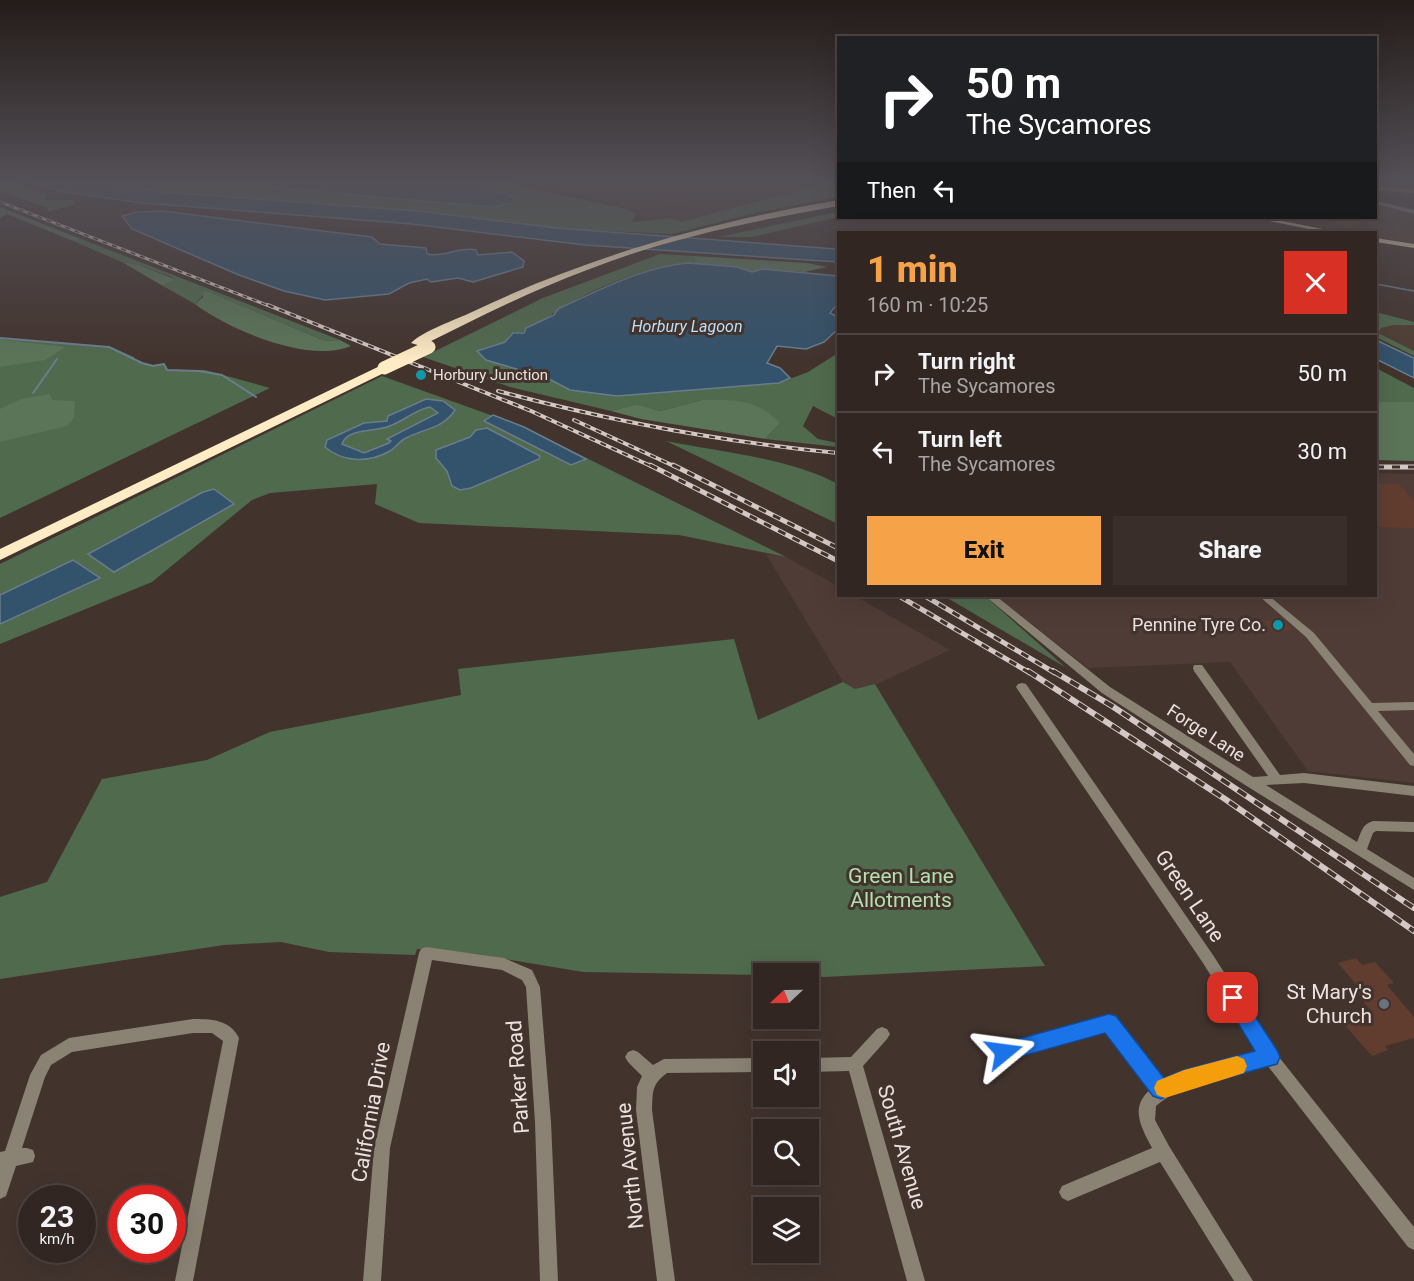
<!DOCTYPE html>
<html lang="en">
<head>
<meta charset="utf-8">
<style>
	body { margin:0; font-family:Roboto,sans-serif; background:#3a2e2a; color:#f1f3f6; height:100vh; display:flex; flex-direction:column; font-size:22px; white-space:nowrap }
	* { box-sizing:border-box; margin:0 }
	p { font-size:20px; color:#a8a5a5 }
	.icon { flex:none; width:33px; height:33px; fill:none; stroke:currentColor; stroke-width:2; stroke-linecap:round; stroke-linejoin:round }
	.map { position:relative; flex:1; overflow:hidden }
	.side { position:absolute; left:837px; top:231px; width:540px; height:366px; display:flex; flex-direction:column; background:#322622; border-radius:0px; box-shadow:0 6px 24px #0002,0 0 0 2px #4d4340 }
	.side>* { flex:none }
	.hud { position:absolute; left:837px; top:36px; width:540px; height:183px; border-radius:0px; box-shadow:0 6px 24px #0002,0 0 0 2px #4d4340; background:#202124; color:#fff; overflow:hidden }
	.needle { width:39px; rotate:248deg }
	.fabs { position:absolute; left:753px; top:963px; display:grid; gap:12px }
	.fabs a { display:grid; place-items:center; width:66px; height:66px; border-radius:0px; background:#322622; box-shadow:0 6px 24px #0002,0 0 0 2px #4d4340; font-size:30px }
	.speed { position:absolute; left:18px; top:1185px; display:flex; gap:12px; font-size:30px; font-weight:700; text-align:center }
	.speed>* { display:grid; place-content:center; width:78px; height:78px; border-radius:50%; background:#322622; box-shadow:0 6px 24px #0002,0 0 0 2px #4d4340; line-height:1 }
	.speed small { font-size:15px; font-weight:400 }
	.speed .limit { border:9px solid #d22; background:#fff; color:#111 }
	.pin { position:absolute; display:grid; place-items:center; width:51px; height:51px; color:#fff; margin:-26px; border-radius:12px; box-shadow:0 3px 9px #0006 }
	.me { position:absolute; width:66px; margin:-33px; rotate:74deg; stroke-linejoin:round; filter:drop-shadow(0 0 4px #0008) }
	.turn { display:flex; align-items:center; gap:21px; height:126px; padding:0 30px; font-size:27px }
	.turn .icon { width:78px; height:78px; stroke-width:2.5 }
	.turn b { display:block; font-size:42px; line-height:51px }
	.then { display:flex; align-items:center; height:57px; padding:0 30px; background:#0003; gap:12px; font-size:22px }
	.round { display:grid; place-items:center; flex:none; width:63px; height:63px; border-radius:0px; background:#3a2e2a }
	.summary { display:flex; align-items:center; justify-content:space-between; height:102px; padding:0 30px }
	h1 { font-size:36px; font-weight:800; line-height:45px; color:#f6a248 }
	.button { display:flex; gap:12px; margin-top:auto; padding:12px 30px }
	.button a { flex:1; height:69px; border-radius:0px; background:#f6a248; color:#111; font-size:24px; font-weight:800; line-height:69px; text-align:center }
	.button a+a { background:#3a2e2a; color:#f1f3f6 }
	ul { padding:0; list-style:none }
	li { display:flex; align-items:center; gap:18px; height:78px; padding:0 30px; border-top:2px solid #4d4340 }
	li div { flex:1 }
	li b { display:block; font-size:22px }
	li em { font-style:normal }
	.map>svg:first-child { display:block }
	.commercial { fill:#4e3d32 }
	.industrial { fill:#503c36 }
	.green { fill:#506a4d }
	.forest { fill:#5b7558 }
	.water { fill:#33526b; stroke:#6a7d8e; stroke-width:1.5; fill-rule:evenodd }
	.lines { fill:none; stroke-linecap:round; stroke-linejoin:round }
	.stream-far1 { stroke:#6a7d8e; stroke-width:1.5 }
	.stream { stroke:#6a7d8e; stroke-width:2 }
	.building { fill:#613d30 }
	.street { fill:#8a8273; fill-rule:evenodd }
	.primary { fill:#decdad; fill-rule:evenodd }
	.highway { fill:#ffebc4; fill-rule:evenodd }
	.rail-far3-casing { stroke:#d3c8c5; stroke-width:3 }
	.rail-far2-casing { stroke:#d3c8c5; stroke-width:4 }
	.rail-far1-casing { stroke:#d3c8c5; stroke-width:5 }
	.rail-casing { stroke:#d3c8c5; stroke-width:6 }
	.rail-far3 { stroke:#42332d; stroke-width:1.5; stroke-dasharray:5; stroke-linecap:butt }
	.rail-far2 { stroke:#42332d; stroke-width:2; stroke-dasharray:6; stroke-linecap:butt }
	.rail-far1 { stroke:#42332d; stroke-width:3; stroke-dasharray:8; stroke-linecap:butt }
	.rail { stroke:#42332d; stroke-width:4; stroke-dasharray:10; stroke-linecap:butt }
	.highway-bridge { stroke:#ffebc4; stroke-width:13 }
	.route { fill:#1a73e8; stroke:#114b97; stroke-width:1.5 }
	.slow { fill:#f59e0b }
	.culture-dot { fill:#0f9aa8; stroke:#42332d; stroke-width:2 }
	.worship-dot { fill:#6b7280; stroke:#42332d; stroke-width:2 }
	.labels { text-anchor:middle; stroke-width:6; stroke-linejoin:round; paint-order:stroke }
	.far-poi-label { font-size:15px; fill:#ebe1de; stroke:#42332d; text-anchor:start }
	.far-water-label { font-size:16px; font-style:italic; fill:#bedffa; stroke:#42332d }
	.poi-label { font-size:18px; fill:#ebe1de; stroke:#42332d; text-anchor:end }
	.street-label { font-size:18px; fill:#ebe1de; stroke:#42332d }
	.near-park-label { font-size:21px; fill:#b2e0ac; stroke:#42332d }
	.near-street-label { font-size:21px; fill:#ebe1de; stroke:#42332d }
	.near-poi-label { font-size:21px; fill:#ebe1de; stroke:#42332d; text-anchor:end }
</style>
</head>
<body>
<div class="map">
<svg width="1414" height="1281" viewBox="0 0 1414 1281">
	<rect width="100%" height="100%" fill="#42332d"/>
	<g class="commercial">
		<polygon points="514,182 829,182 680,222 661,217 643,218 638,210"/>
		<polygon points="1376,204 1414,213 1414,244 1376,237 1376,232 1347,232 1271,218 1376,218"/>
		<polygon points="1394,325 1414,325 1414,351 1377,334 1381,328"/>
	</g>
	<g class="industrial">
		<polygon points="1376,473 1414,474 1414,783 1308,771 1230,662 1088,668 996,596 1376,596"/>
		<polygon points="766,554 786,557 838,586 838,596 855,596 950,650 879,683 855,689 843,682"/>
	</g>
	<g class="green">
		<polygon points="0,182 12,182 47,194 44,200 73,200 75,204 47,212 48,208 0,191"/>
		<polygon points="96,182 211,182 516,201 476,182 504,182 627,209 636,214 632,222 671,218 681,222 829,182 838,182 838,197 754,213 672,234 564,229 400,211 160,192"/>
		<polygon points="838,212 838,217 752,237 718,237"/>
		<polygon points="81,239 340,340 325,341 207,291 195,304 163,286 172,281 172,277 139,265 122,262 73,241"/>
		<path d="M 660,254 L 694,256 L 695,264 C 658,261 592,289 561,308 C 545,318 533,333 513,333 L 505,342 L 484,348 L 486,360 L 547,378 L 570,390 L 719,388 L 779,383 L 808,372 L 838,353 L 838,419 L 813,406 L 803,426 L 818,439 L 838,443 L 838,447 L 765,439 L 780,423 L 702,400 L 660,411 L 637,404 L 611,411 L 510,387 L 423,357 L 543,298 Z"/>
		<polygon points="1376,312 1414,322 1414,325 1394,325 1381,328 1378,333 1414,351 1414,356 1376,337"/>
		<polygon points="0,338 111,347 134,357 135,361 153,365 164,364 168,370 205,370 270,388 0,518"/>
		<polygon points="1376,368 1414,388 1414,402 1376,402"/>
		<polygon points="382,376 524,427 786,557 679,535 419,523 375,504 377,484 270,493 252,500 152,582 0,644 0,564"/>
		<path d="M 666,441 C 721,452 789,458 838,484 L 838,524 Z"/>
		<polygon points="944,596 985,596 1065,667"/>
		<polygon points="734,639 758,720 843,682 855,689 875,684 1045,966 824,977 809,976 808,974 763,975 583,972 476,954 417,949 415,955 329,952 281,942 224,945 0,979 0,897 47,882 102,779 207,760 270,732 461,695 458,669"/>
	</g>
	<g class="forest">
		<polygon points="0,207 81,239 73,241 7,214 0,218"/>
		<polygon points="694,256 807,263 827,267 804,272 763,269 752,272 737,267 695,264"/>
		<polygon points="122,262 139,265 172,278 172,281 163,286"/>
		<path d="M 207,291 L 325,341 L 340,340 L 351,346 C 310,364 229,330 195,304 L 203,297 L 203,292 Z"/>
		<polygon points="0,339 3,340 66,347 45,360 0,367"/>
		<polygon points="50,394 52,400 75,401 74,418 67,426 0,442 0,409 21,399"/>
		<path d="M 702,400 C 734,400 756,398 780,423 L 765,439 L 641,419 L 611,411 L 637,404 L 660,411 Z"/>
		<polygon points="1376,402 1414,402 1414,461 1376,460"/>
	</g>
	<g class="water">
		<polygon points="33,182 97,182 164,192 418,211 556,228 836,249 838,249 838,262 585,245 412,224 142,203 58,191"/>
		<polygon points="208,182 478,182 516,199 514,203 491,207"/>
		<path d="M 162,211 L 372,237 L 380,244 L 426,248 L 427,254 C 444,258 459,246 476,250 L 478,255 L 512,252 L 524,261 L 523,267 L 473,282 L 458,278 L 431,282 L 427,279 L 409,283 L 389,294 L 325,300 L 284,291 L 239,275 L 132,229 L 122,216 L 137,212 Z"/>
		<path d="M 688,263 L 737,267 L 752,272 L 763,269 L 838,276 L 838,303 L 830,313 L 838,317 L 838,329 L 824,342 L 806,349 L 777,346 L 767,363 L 780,368 L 790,378 L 779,383 L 617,396 L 570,390 L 547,378 L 486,360 L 477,351 L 505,342 L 513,333 L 524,333 L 526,328 L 554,315 L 558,309 C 599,290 643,267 688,263 Z"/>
		<polygon points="1376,340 1414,358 1414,378 1376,359"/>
		<path d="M 426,399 L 443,401 L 455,410 C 444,428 423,429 406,438 C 399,441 395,449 388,452 C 368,463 342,462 325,447 L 327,440 L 364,423 L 387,421 L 388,416 ZM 430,407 L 438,413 L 387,439 L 391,441 L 389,443 L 364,453 L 342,444 C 346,430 370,431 383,428 C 400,425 413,410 430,407 Z"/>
		<polygon points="493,415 524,427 586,459 571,465 484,421"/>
		<polygon points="487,428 540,456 539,459 471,488 460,490 452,486 447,471 436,458 436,450 470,437 476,430"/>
		<polygon points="214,489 234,504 114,572 88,554 203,492"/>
		<polygon points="73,560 100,578 0,624 0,595"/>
	</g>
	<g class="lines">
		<polyline class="stream-far1" points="1376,284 1414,291"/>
		<g class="stream">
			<polyline points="0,338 109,347 142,363 153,366 164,364 167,370 199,371 222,375 256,397"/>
			<polyline points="33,393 57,359"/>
		</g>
	</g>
	<g class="building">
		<polygon points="671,191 688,202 673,205 656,194"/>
		<polygon points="1344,218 1366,218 1348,228 1332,224"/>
		<polygon points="1376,484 1399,484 1414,501 1414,528 1376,527"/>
		<polygon points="1283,620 1292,630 1272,631 1264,621"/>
		<polygon points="1356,958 1362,965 1375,962 1394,983 1387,985 1414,1017 1414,1038 1385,1046 1388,1050 1372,1056 1342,1022 1371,1011 1355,991 1361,990 1338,963"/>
	</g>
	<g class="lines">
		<g class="street">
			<polygon points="1380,187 1414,189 1414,193 1378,190"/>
			<polygon points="1376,201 1414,210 1414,214 1376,204"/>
			<path d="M 985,596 L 996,596 L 1110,687 L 1253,777 L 1268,776 L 1194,671 L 1193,668 L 1194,665 L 1202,665 L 1280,775 L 1304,773 L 1414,786 L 1414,796 L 1304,783 L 1266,785 L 1357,842 C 1361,833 1362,824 1373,821 L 1414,822 L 1414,832 L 1376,831 L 1373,833 L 1367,849 L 1414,878 L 1414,890 L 1245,785 L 1102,693 Z"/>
			<polygon points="1259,596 1269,596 1314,633 1372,703 1414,702 1414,710 1378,711 1414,754 1414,766 1410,765 1306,637"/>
			<path d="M 1022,683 L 1026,684 L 1213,955 L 1275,1052 L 1414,1227 L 1414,1250 L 1408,1247 L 1267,1065 C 1228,1075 1187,1079 1156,1106 L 1155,1120 L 1169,1146 L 1253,1281 L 1234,1281 L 1160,1162 L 1068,1201 L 1062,1198 L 1059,1192 L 1062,1186 L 1152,1148 C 1141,1127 1129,1107 1151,1089 L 1106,1031 L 1004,1059 L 999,1057 L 996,1052 L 999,1047 L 1109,1016 L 1114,1018 L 1164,1081 L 1205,1065 L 1259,1053 L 1203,963 L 1018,690 L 1016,687 L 1018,684 Z"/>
			<polygon points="426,947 504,958 532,970 540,987 551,1122 558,1281 540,1281 535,1122 526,987 522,980 502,970 432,960 390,1148 381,1281 363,1281 374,1148 419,953 421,949"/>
			<path d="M 193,1019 C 210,1019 230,1019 239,1038 L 193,1281 L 175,1281 L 223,1041 L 212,1033 L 193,1033 L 72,1052 L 51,1065 L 45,1077 L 22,1148 L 27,1148 L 33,1150 L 35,1156 L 33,1162 L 16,1166 L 6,1196 L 0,1199 L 0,1152 L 5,1151 L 30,1075 L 41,1055 L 69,1038 Z"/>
			<polygon points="882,1027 887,1029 890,1034 887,1039 863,1066 925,1281 907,1281 849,1071 808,1072 808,1058 851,1057 877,1029"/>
			<path d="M 633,1050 L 638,1052 L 653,1065 L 664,1059 L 764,1058 L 764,1072 L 667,1073 C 651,1085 653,1092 652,1110 L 675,1281 L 657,1281 L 636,1110 L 637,1087 L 642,1076 L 628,1062 L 625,1057 L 628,1052 Z"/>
		</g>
		<g class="primary">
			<polygon points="1254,218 1268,218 1338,232 1324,232"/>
			<polygon points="1376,238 1414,244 1414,248 1376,242"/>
		</g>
		<g class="highway">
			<path d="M 838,200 L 838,206 C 753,221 668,238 587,270 C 530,291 476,319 421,346 L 411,343 C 423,331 455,320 472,312 C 589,256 710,222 838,200 Z"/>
			<polygon points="384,364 390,368 388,371 0,560 0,549"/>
		</g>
		<g class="rail-far3-casing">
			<polyline id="rail-far3" points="0,202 272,307"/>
		</g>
		<g class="rail-far2-casing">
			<g id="rail-far2">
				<polyline points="268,305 531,411 653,467"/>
				<path d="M 498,391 C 610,421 722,442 838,453"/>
				<polyline points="574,420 676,467"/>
			</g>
		</g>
		<g class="rail-far1-casing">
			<g id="rail-far1">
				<polyline points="650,465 838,561"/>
				<polyline points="673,465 838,548"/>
				<polyline points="1376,467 1414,467"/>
				<polyline points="899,596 1030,673"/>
				<polyline points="925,596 1055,673"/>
			</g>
		</g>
		<g class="rail-casing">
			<g id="rail">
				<polyline points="1028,671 1225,799 1414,931"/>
				<polyline points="1053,671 1112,706 1414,908"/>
			</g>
		</g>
		<use href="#rail-far3" class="rail-far3"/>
		<use href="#rail-far2" class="rail-far2"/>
		<use href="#rail-far1" class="rail-far1"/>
		<use href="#rail" class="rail"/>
		<polyline class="highway-bridge" points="384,368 429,347"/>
	</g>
	<linearGradient id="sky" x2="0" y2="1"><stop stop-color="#241c19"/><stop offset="0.5" stop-color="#545057"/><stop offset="1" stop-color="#545057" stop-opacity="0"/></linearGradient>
	<rect width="1414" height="361" fill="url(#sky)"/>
	<polygon class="route" points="1233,990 1239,992 1277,1050 1280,1057 1277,1064 1185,1089 1161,1099 1153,1096 1105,1033 1004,1061 997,1059 994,1052 997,1045 1004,1043 1109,1014 1116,1016 1164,1078 1184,1070 1255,1051 1223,998 1226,992"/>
	<polygon class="slow" points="1237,1056 1244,1059 1247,1066 1244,1073 1165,1098 1157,1095 1154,1088 1157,1081 1184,1070"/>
	<g class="culture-dot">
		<circle cx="421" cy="375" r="6"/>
		<circle cx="1278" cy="625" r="6"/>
	</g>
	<circle class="worship-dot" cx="1384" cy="1004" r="6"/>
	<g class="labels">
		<g class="far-poi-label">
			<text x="433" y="380">Horbury Junction</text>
		</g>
		<g class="far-water-label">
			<text x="687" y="332">Horbury Lagoon</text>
		</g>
		<g class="poi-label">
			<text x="1266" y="631">Pennine Tyre Co.</text>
		</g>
		<g class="street-label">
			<text transform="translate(1206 733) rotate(33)" y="6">Forge Lane</text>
		</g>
		<g class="near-park-label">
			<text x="901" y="883">Green Lane<tspan x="901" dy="24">Allotments</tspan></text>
		</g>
		<g class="near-street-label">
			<text transform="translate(1190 896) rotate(56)" y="7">Green Lane</text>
			<text transform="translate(518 1077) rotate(-94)" y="7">Parker Road</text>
			<text transform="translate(371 1112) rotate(-80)" y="7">California Drive</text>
			<text transform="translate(902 1147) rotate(74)" y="7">South Avenue</text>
			<text transform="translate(630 1166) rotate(-96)" y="7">North Avenue</text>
		</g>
		<g class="near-poi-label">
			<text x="1372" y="999">St Mary's<tspan x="1372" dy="24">Church</tspan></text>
		</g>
	</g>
</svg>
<div class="fabs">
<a><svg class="needle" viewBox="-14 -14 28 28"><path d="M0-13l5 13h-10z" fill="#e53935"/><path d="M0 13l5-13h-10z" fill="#a8a5a5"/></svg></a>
<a><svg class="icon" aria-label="sound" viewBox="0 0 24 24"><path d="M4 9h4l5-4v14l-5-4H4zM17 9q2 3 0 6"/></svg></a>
<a><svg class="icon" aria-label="search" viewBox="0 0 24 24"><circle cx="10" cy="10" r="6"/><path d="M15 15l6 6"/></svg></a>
<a><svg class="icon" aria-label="layers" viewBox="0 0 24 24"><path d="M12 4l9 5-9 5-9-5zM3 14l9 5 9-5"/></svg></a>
</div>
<div class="speed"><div>23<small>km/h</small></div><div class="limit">30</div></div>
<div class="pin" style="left:1233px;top:998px;background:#d93025"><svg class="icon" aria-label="arrive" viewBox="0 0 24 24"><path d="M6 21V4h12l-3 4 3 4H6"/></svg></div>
<svg class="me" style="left:1004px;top:1052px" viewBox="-20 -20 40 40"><path d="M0-17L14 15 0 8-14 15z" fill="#1a73e8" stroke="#fff" stroke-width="4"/></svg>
<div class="hud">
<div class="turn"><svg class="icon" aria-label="right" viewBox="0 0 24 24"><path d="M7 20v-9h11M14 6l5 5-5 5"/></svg><div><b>50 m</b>The Sycamores</div></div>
<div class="then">Then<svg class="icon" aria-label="left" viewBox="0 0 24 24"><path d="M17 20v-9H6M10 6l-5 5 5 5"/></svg></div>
</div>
<section class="side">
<div class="summary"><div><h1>1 min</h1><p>160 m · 10:25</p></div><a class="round" style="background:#d93025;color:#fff"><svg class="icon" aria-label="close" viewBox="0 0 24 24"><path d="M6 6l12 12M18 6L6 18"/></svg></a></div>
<ul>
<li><svg class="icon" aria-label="right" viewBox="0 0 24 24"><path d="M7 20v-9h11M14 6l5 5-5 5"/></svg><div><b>Turn right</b><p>The Sycamores</p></div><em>50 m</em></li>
<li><svg class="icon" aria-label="left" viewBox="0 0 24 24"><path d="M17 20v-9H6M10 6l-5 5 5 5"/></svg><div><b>Turn left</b><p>The Sycamores</p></div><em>30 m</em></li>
</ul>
<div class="button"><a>Exit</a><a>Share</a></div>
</section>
</div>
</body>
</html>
